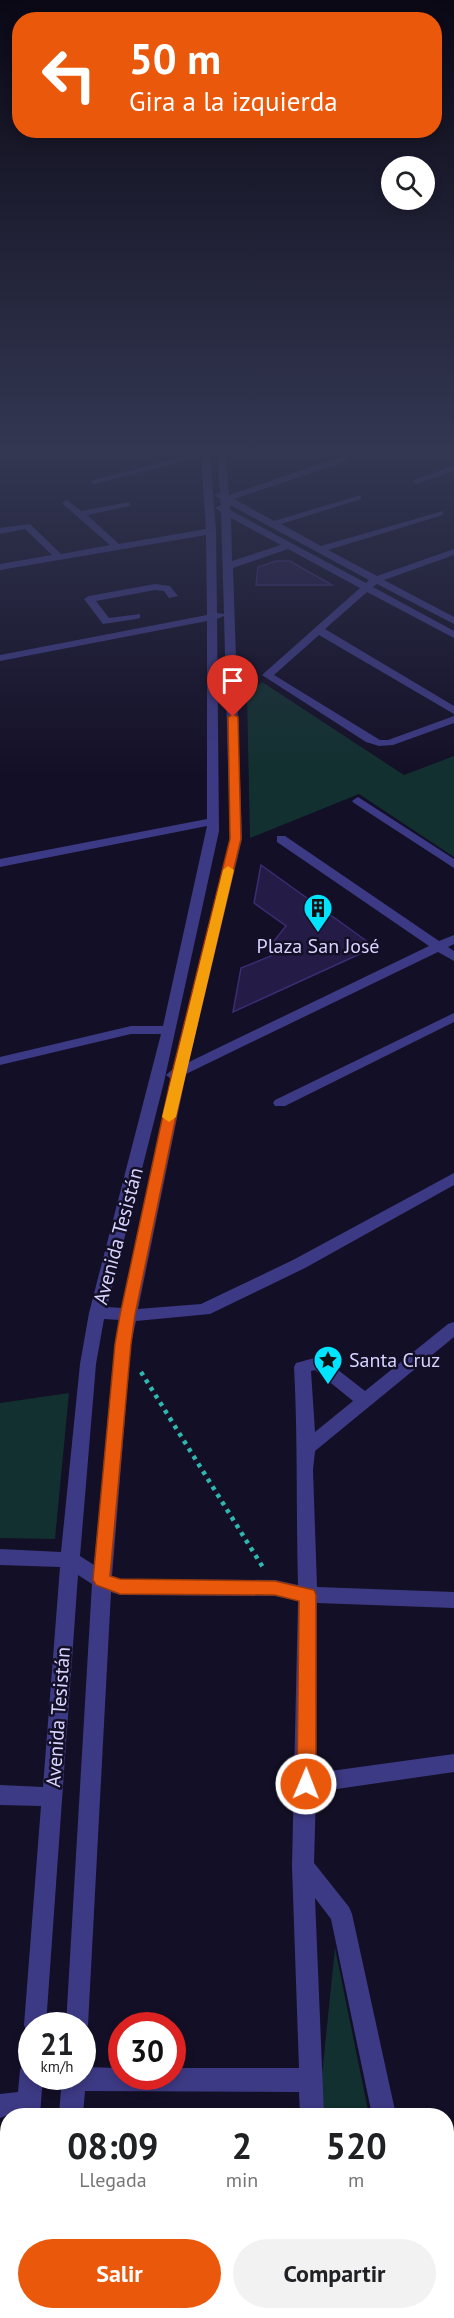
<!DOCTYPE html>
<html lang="es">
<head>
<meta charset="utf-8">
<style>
	body { margin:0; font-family:"PT Sans",sans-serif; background:#f2f2f2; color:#202124; height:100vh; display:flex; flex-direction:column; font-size:22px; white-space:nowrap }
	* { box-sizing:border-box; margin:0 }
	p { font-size:20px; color:#757577 }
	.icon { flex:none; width:33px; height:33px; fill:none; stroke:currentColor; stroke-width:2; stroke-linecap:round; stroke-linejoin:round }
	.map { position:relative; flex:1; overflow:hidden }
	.details { position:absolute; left:0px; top:2108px; width:454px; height:212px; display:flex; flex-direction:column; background:#fff; border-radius:24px 24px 0 0; box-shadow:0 3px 9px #0003 }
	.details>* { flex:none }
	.guide { position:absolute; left:12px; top:12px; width:430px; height:126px; border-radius:24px; box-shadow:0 3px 9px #0003; background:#ea580c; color:#fff; overflow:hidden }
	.controls { position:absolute; left:381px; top:156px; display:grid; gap:12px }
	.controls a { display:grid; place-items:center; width:54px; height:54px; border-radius:50%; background:#fff; box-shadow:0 3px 9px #0003; font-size:30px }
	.speed { position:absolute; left:18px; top:2012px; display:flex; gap:12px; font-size:30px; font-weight:700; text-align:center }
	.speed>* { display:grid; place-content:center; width:78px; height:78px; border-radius:50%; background:#fff; box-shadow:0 3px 9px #0003; line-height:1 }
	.speed small { font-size:15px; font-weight:400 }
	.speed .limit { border:9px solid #d22; background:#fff; color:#111 }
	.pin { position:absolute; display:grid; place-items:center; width:51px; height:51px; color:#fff; margin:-62px -26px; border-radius:50% 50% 50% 0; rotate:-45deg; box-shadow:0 0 6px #0007 }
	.pin .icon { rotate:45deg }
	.me { position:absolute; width:66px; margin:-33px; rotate:1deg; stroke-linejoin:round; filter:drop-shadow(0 0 4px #0008) }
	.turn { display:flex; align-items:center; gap:21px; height:126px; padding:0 18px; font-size:27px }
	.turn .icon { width:78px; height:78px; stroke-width:2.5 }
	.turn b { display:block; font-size:42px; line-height:51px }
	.eta { display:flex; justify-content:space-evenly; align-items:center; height:102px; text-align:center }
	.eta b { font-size:36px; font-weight:800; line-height:42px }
	.button { display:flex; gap:12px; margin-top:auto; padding:12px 18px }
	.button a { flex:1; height:69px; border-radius:36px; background:#ea580c; color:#fff; font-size:24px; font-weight:800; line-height:69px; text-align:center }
	.button a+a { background:#f2f2f2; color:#202124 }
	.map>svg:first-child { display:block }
	.green { fill:#12302f }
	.building { fill:#241b47; stroke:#3b2d73; stroke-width:1.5 }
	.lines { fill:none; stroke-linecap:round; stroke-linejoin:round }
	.path { stroke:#2fb8b0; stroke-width:4.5; stroke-dasharray:4 5; stroke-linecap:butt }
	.minor { fill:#3d3a85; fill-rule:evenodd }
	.route { fill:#ea580c; stroke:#983908; stroke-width:1.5 }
	.slow { fill:#f59e0b }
	.labels { text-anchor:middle; stroke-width:5; stroke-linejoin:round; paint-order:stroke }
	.poi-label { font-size:20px; fill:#d9d4ff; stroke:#130f26 }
	.street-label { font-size:20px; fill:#d9d4ff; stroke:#130f26 }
</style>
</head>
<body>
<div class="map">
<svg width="454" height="2318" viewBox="0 0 454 2318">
	<rect width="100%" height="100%" fill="#130f26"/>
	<g class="green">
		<polygon points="262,682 404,775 454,756 454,857 359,794 250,838 247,695"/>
		<polygon points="69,1393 55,1539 0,1538 0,1403"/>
		<polygon points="335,1948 369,2115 322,2115 321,2085"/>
		<polygon points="330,2312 408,2312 410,2318 330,2318"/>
	</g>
	<g class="building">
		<polygon points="276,561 290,561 332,585 256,585 258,567"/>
		<polygon points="261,865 375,947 233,1012 241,968 271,956 274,941 286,926 254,903"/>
	</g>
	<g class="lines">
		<polyline class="path" points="141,1372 264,1569"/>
		<g class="minor">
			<path d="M 200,452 L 215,452 L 210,455 L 216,531 L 217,613 L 224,614 L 221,512 L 215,508 L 221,505 L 220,499 L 214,495 L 220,493 L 217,452 L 225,452 L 229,495 L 344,456 L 350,456 L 350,460 L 234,499 L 274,521 L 361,495 L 361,499 L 281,524 L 321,546 L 443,511 L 443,515 L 328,550 L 377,576 L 454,549 L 454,555 L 384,580 L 454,617 L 454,624 L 377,584 L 373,587 L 454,631 L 454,638 L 367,592 L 325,629 L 454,706 L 454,714 L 319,635 L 274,675 L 380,740 L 388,740 L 454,716 L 454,723 L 393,745 L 379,746 L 366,742 L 262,675 L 360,588 L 288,549 L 233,568 L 242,839 L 189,1062 L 429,946 L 277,842 L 277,836 L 285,836 L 439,941 L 454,935 L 454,944 L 448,947 L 454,951 L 454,961 L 438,952 L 186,1074 L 138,1309 L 201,1304 L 293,1260 L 454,1173 L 454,1185 L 305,1268 L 210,1314 L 136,1321 L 131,1344 L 112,1576 L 121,1579 L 275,1580 L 298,1585 C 296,1512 298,1440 294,1367 L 296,1363 L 318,1357 L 324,1359 L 365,1391 L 448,1324 L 454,1322 L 454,1337 L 315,1451 L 313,1470 L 317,1587 L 454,1592 L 454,1608 L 317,1603 L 316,1773 L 454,1754 L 454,1772 L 316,1792 L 314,1863 L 349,1907 L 352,1914 L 396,2115 L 372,2115 L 331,1919 L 315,1898 L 324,2115 L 300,2115 L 299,2092 L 85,2091 L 83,2115 L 59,2115 L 62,2076 L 82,2076 L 82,2067 L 122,2068 L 122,2076 L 172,2076 L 172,2068 L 299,2068 L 292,1866 L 298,1601 L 275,1596 L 120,1595 L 111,1592 L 88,2025 L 82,2034 L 82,2025 L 66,2025 L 92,1584 L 78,1575 L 46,2025 L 32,2025 L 32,2035 L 27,2033 L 24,2025 L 41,1806 L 0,1805 L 0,1785 L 43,1787 L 60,1567 L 0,1565 L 0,1549 L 61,1552 L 80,1364 L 89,1313 L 161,1034 L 131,1034 L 0,1065 L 0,1057 L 131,1026 L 163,1026 L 207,826 L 0,867 L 0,859 L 207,819 L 207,621 L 0,661 L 0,655 L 207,615 L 206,535 L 0,570 L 0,564 L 52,555 L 25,529 L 0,534 L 0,528 L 30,524 L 61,554 L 110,545 L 64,505 L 62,503 L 67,500 L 81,511 L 130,502 L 130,506 L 87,515 L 119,544 L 206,529 L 201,457 L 94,484 L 90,481 ZM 230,505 L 369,580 L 366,583 L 230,510 ZM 231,518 L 281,545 L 232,561 ZM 224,616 L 230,839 L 173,1069 L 166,1075 L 171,1079 L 122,1308 L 107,1307 L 164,1082 L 219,831 L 217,619 ZM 104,1319 L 120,1320 L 115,1344 L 94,1565 L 80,1556 L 96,1364 ZM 315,1370 L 353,1401 L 315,1432 L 311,1371 Z"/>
			<polygon points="380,452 393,452 371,461 367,458"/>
			<polygon points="454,465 454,471 416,484 412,481"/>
			<polygon points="155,584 170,586 178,596 169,598 164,591 155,590 96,601 109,618 140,614 140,618 136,619 103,624 84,599 89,596"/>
			<polygon points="358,797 454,859 454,868 354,803 352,801"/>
			<polygon points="454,1013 454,1022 285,1106 275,1106 273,1103 275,1100"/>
			<polygon points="32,2059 32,2076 43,2076 40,2115 8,2115 0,2118 0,2094 18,2092 20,2070 24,2062"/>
			<polygon points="8,2301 8,2312 24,2312 24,2318 0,2318 3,2303"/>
			<polygon points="46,2312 72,2312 71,2318 45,2318"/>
			<polygon points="304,2312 329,2312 330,2318 304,2318"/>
			<polygon points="413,2312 438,2312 441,2318 415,2318"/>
		</g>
	</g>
	<linearGradient id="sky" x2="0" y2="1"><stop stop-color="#0a0815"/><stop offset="0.58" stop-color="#333752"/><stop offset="1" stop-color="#333752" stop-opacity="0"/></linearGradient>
	<rect width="454" height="777" fill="url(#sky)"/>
	<polygon class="route" points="233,714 238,717 241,839 185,1073 135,1315 131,1344 110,1576 120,1579 275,1581 314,1590 316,1595 316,1784 313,1790 306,1793 300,1790 297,1784 299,1601 275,1595 120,1594 96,1585 93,1580 115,1344 120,1315 172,1073 230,839 228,717"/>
	<polygon class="slow" points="228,866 234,870 176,1117 169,1122 162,1117 223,870"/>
	<defs>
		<g id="building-pin" transform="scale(1.5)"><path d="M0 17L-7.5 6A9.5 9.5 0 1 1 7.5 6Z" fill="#00e5ff" stroke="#130f26"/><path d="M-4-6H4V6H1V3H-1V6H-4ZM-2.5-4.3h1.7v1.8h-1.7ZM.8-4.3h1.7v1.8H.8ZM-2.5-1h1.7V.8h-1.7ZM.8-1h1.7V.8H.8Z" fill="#111"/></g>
		<g id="sight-pin" transform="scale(1.5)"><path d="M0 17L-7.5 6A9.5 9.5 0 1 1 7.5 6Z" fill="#00e5ff" stroke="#130f26"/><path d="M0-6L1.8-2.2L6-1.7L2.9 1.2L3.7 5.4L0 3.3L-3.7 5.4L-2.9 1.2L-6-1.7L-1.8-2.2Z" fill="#111"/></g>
	</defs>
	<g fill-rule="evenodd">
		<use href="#building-pin" x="318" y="908"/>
		<use href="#sight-pin" x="328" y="1360"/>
	</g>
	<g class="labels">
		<g class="poi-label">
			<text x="318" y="953">Plaza San José</text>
			<text x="349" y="1367" text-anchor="start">Santa Cruz</text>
		</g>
		<g class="street-label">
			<text transform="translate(118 1236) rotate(-75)" y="7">Avenida Tesistán</text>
			<text transform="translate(58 1717) rotate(-86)" y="7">Avenida Tesistán</text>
		</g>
	</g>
</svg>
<div class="controls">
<a><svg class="icon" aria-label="search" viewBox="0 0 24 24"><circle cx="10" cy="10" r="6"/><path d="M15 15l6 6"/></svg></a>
</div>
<div class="speed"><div>21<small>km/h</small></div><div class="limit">30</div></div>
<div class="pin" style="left:233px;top:717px;background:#d93025"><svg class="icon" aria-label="arrive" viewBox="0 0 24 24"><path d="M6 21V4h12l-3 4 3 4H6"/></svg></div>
<svg class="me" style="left:306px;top:1784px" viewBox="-20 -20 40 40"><circle r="17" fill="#ea580c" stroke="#fff" stroke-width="3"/><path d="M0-11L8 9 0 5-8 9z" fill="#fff"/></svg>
<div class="guide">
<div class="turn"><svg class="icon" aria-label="left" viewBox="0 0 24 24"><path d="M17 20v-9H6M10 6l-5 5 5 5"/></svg><div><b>50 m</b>Gira a la izquierda</div></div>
</div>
<section class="details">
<div class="eta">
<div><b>08:09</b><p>Llegada</p></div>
<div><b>2</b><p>min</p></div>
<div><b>520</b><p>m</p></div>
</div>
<div class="button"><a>Salir</a><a>Compartir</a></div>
</section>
</div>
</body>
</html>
